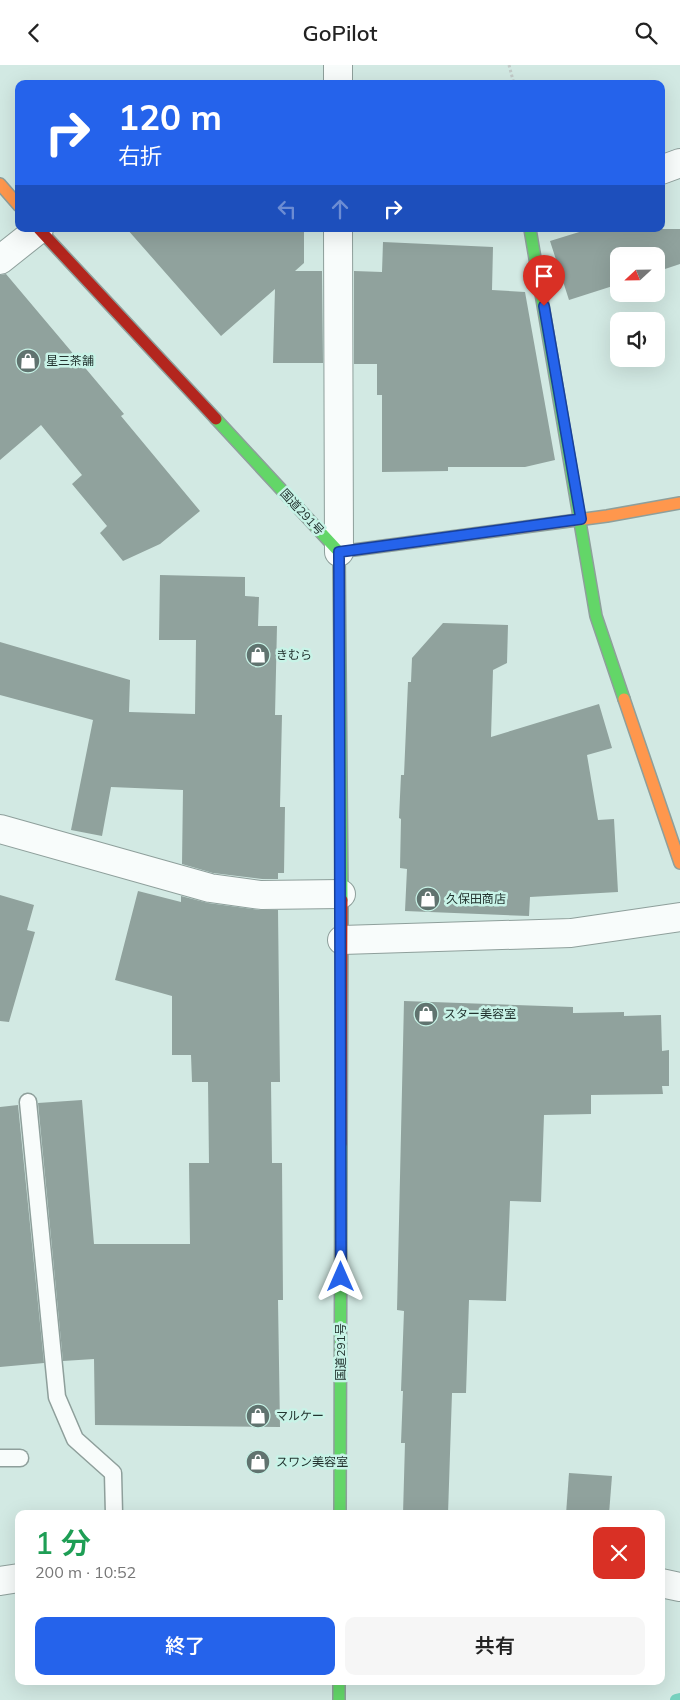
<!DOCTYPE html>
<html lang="ja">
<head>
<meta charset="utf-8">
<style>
	body { margin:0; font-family:Mulish,"Noto Sans JP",sans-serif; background:#f6f6f6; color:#222; height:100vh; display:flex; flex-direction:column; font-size:19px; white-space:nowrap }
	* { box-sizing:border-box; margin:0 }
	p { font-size:16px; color:#767676 }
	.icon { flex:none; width:28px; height:28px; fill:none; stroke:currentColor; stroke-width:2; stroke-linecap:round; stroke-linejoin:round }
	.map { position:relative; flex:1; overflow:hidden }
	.sheet { position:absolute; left:15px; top:1445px; width:650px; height:175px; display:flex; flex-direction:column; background:#fff; border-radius:10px; box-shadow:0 5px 20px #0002 }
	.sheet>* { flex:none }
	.top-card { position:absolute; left:15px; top:15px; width:650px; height:152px; border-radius:10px; box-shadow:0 5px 20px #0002; background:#2563eb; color:#fff; overflow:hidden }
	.needle { width:32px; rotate:248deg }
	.buttons { position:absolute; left:610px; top:182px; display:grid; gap:10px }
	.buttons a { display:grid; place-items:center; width:55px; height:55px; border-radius:10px; background:#fff; box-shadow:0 5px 20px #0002; font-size:25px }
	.pin { position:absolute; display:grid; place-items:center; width:42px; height:42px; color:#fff; margin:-51px -21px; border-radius:50% 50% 50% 0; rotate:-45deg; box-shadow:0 0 5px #0007 }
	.pin .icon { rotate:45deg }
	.me { position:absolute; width:55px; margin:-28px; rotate:0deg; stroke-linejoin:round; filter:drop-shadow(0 0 4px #0008) }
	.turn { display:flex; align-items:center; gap:18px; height:105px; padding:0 20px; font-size:22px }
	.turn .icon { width:65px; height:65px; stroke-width:2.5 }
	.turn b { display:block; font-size:35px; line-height:42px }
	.lanes { display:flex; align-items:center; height:48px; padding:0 20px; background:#0003; justify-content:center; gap:25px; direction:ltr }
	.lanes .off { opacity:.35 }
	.round { display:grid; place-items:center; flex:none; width:52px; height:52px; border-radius:10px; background:#f6f6f6 }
	.head { display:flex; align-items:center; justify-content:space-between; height:85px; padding:0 20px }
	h1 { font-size:30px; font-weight:600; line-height:38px; color:#1e9e55 }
	.primary-button { display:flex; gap:10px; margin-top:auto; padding:10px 20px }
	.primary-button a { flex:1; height:58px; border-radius:10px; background:#2563eb; color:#fff; font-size:20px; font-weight:600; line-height:58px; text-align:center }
	.primary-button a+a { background:#f6f6f6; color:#222 }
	header { display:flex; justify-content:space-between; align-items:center; height:65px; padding:0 20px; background:#fff; font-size:22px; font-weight:600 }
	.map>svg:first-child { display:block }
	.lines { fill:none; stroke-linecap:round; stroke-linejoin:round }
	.stream { stroke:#76d1be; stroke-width:12 }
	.building { fill:#90a29d }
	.lane-casing { stroke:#8e9f9b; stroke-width:19 }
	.street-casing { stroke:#8e9f9b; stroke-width:30 }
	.fast-casing { stroke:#8e9f9b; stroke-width:14 }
	.slow-casing { stroke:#8e9f9b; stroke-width:14 }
	.jam-casing { stroke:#8e9f9b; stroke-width:14 }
	.path { stroke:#c2cac8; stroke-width:3; stroke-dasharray:2.5 2.5; stroke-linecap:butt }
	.lane { stroke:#f8fcfb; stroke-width:16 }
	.street { stroke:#f8fcfb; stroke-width:28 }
	.fast { stroke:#63d668; stroke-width:11 }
	.slow { stroke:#ff974d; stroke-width:11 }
	.jam { stroke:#b3261e; stroke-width:11 }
	.route-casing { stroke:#184099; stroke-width:12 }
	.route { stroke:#2563eb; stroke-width:9 }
	.labels { text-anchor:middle; stroke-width:5; stroke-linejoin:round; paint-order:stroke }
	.poi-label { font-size:12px; fill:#233430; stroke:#c8f3e7; text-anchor:start }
	.street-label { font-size:12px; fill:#233430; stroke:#c8f3e7 }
</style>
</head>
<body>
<header><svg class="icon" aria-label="back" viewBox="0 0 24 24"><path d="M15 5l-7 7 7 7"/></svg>GoPilot<svg class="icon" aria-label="search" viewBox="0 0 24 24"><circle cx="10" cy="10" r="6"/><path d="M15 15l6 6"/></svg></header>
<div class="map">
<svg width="680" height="1635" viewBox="0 0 680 1635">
	<rect width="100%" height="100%" fill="#d2e9e3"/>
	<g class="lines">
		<polyline class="stream" points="676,1635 680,1634"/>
	</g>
	<g class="building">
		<polygon points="127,164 304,166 304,198 295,206 322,206 323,298 273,298 275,224 221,271"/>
		<polygon points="589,164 680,164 680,199 656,207 656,191 619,191 619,219 569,235 550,176"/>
		<polygon points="383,177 493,182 492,225 525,227 555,395 525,402 448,402 448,406 382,407 382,330 377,330 377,299 354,299 354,206 382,207"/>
		<polygon points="6,209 124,349 121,351 200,446 160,479 123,496 100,468 107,461 72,419 82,410 41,360 0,395 0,210"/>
		<polygon points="160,510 245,512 245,531 259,532 258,561 277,561 275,650 282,650 280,742 285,742 284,808 278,808 278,814 262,814 213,808 182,799 183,725 111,722 102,771 71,765 93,655 0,630 0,577 130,615 129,647 195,649 196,575 159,575"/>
		<polygon points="443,558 508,560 507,598 493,605 491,672 599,639 612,683 587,690 598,755 614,754 618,827 530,832 529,851 405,846 407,804 400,803 401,754 399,753 401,710 404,710 408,617 411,617 412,593"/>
		<polygon points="138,826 181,837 181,831 208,838 259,845 278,845 280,1017 271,1017 272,1098 282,1098 283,1235 278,1235 280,1362 95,1360 94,1294 63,1296 38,1038 82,1035 94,1179 190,1179 189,1098 209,1098 208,1017 192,1017 191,990 172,990 172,931 115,915"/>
		<polygon points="0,830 34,840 27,865 35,867 9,957 0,956"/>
		<polygon points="404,936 573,942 573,948 624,947 624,951 661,950 662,986 669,985 669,1021 662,1021 663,1029 591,1030 591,1049 544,1050 541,1137 510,1136 506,1236 469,1235 466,1328 452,1328 448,1449 403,1449 405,1378 401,1378 403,1326 401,1326 404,1246 397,1245"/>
		<polygon points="18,1040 44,1298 0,1302 0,1042"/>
		<polygon points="569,1408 612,1411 609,1449 566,1449"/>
	</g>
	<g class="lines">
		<g class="lane-casing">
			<g id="lane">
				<polyline points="28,1037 57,1332 75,1374 113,1408 114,1449"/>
				<polyline points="0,1393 20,1393"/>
			</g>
		</g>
		<g class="street-casing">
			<g id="street">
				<polyline points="338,19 338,0"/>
				<polyline points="661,105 680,98"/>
				<polyline points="338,164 339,487"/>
				<polyline points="0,195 39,164"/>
				<polyline points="0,764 210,823 261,830 341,829"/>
				<polyline points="342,875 571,868 680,852"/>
				<polyline points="0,1516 19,1513"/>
				<polyline points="661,1518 680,1522"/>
			</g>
		</g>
		<g class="fast-casing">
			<g id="fast">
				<polyline points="530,164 596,551 624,634"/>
				<polyline points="216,354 339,487 342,835"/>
				<polyline points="340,1449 341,1079"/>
				<polyline points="339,1616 339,1635"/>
			</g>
		</g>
		<g class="slow-casing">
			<g id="slow">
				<polyline points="0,119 19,141"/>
				<polyline points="339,487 607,451 680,438"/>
				<polyline points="624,634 680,798"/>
			</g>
		</g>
		<g class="jam-casing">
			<g id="jam">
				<polyline points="39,164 216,354"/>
				<polyline points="341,1079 342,835"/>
			</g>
		</g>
		<polyline class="path" points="509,0 514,19"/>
		<use href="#lane" class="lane"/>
		<use href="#street" class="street"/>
		<use href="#fast" class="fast"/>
		<use href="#slow" class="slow"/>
		<use href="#jam" class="jam"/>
	</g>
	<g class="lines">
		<g class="route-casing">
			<polyline id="route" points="341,1212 339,487 581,454 544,241"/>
		</g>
		<use href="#route" class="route"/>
	</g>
	<defs>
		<g id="shop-disc" transform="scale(1.25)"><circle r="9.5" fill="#60736f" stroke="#c8f3e7"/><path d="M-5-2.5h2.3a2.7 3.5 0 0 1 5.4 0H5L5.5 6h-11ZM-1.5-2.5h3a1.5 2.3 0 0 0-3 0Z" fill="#fff"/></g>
	</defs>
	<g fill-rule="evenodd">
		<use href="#shop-disc" x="28" y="296"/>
		<use href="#shop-disc" x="258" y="590"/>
		<use href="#shop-disc" x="428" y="834"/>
		<use href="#shop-disc" x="426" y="949"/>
		<use href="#shop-disc" x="258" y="1351"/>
		<use href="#shop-disc" x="258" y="1397"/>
	</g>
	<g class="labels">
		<g class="poi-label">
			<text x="46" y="300">星三茶舗</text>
			<text x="276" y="594">きむら</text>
			<text x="446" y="838">久保田商店</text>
			<text x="444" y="953">スター美容室</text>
			<text x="276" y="1355">マルケー</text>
			<text x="276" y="1401">スワン美容室</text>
		</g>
		<g class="street-label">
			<text transform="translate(302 447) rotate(47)" y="4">国道291号</text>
			<text transform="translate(341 1287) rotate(-90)" y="4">国道291号</text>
		</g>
	</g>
</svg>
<div class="buttons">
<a><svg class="needle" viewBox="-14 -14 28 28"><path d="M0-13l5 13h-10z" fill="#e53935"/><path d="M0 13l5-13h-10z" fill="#767676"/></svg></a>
<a><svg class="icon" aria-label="sound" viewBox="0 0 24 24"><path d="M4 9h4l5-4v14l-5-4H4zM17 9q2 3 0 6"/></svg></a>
</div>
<div class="pin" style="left:544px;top:241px;background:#d93025"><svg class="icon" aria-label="arrive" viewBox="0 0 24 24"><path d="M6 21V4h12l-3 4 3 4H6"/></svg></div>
<svg class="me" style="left:341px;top:1212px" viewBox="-20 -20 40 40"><path d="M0-17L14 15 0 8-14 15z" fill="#2563eb" stroke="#fff" stroke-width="4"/></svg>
<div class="top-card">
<div class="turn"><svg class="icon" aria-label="right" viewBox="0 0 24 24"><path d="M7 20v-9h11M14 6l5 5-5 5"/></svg><div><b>120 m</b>右折</div></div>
<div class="lanes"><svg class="icon off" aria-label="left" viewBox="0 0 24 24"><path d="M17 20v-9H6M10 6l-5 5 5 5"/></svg><svg class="icon off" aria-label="ahead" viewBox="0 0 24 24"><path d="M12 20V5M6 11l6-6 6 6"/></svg><svg class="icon" aria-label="right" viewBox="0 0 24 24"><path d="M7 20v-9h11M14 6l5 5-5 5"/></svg></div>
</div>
<section class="sheet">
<div class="head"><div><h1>1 分</h1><p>200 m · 10:52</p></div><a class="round" style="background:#d93025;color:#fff"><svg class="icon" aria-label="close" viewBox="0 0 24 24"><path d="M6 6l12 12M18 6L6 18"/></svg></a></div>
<div class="primary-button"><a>終了</a><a>共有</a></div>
</section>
</div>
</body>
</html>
